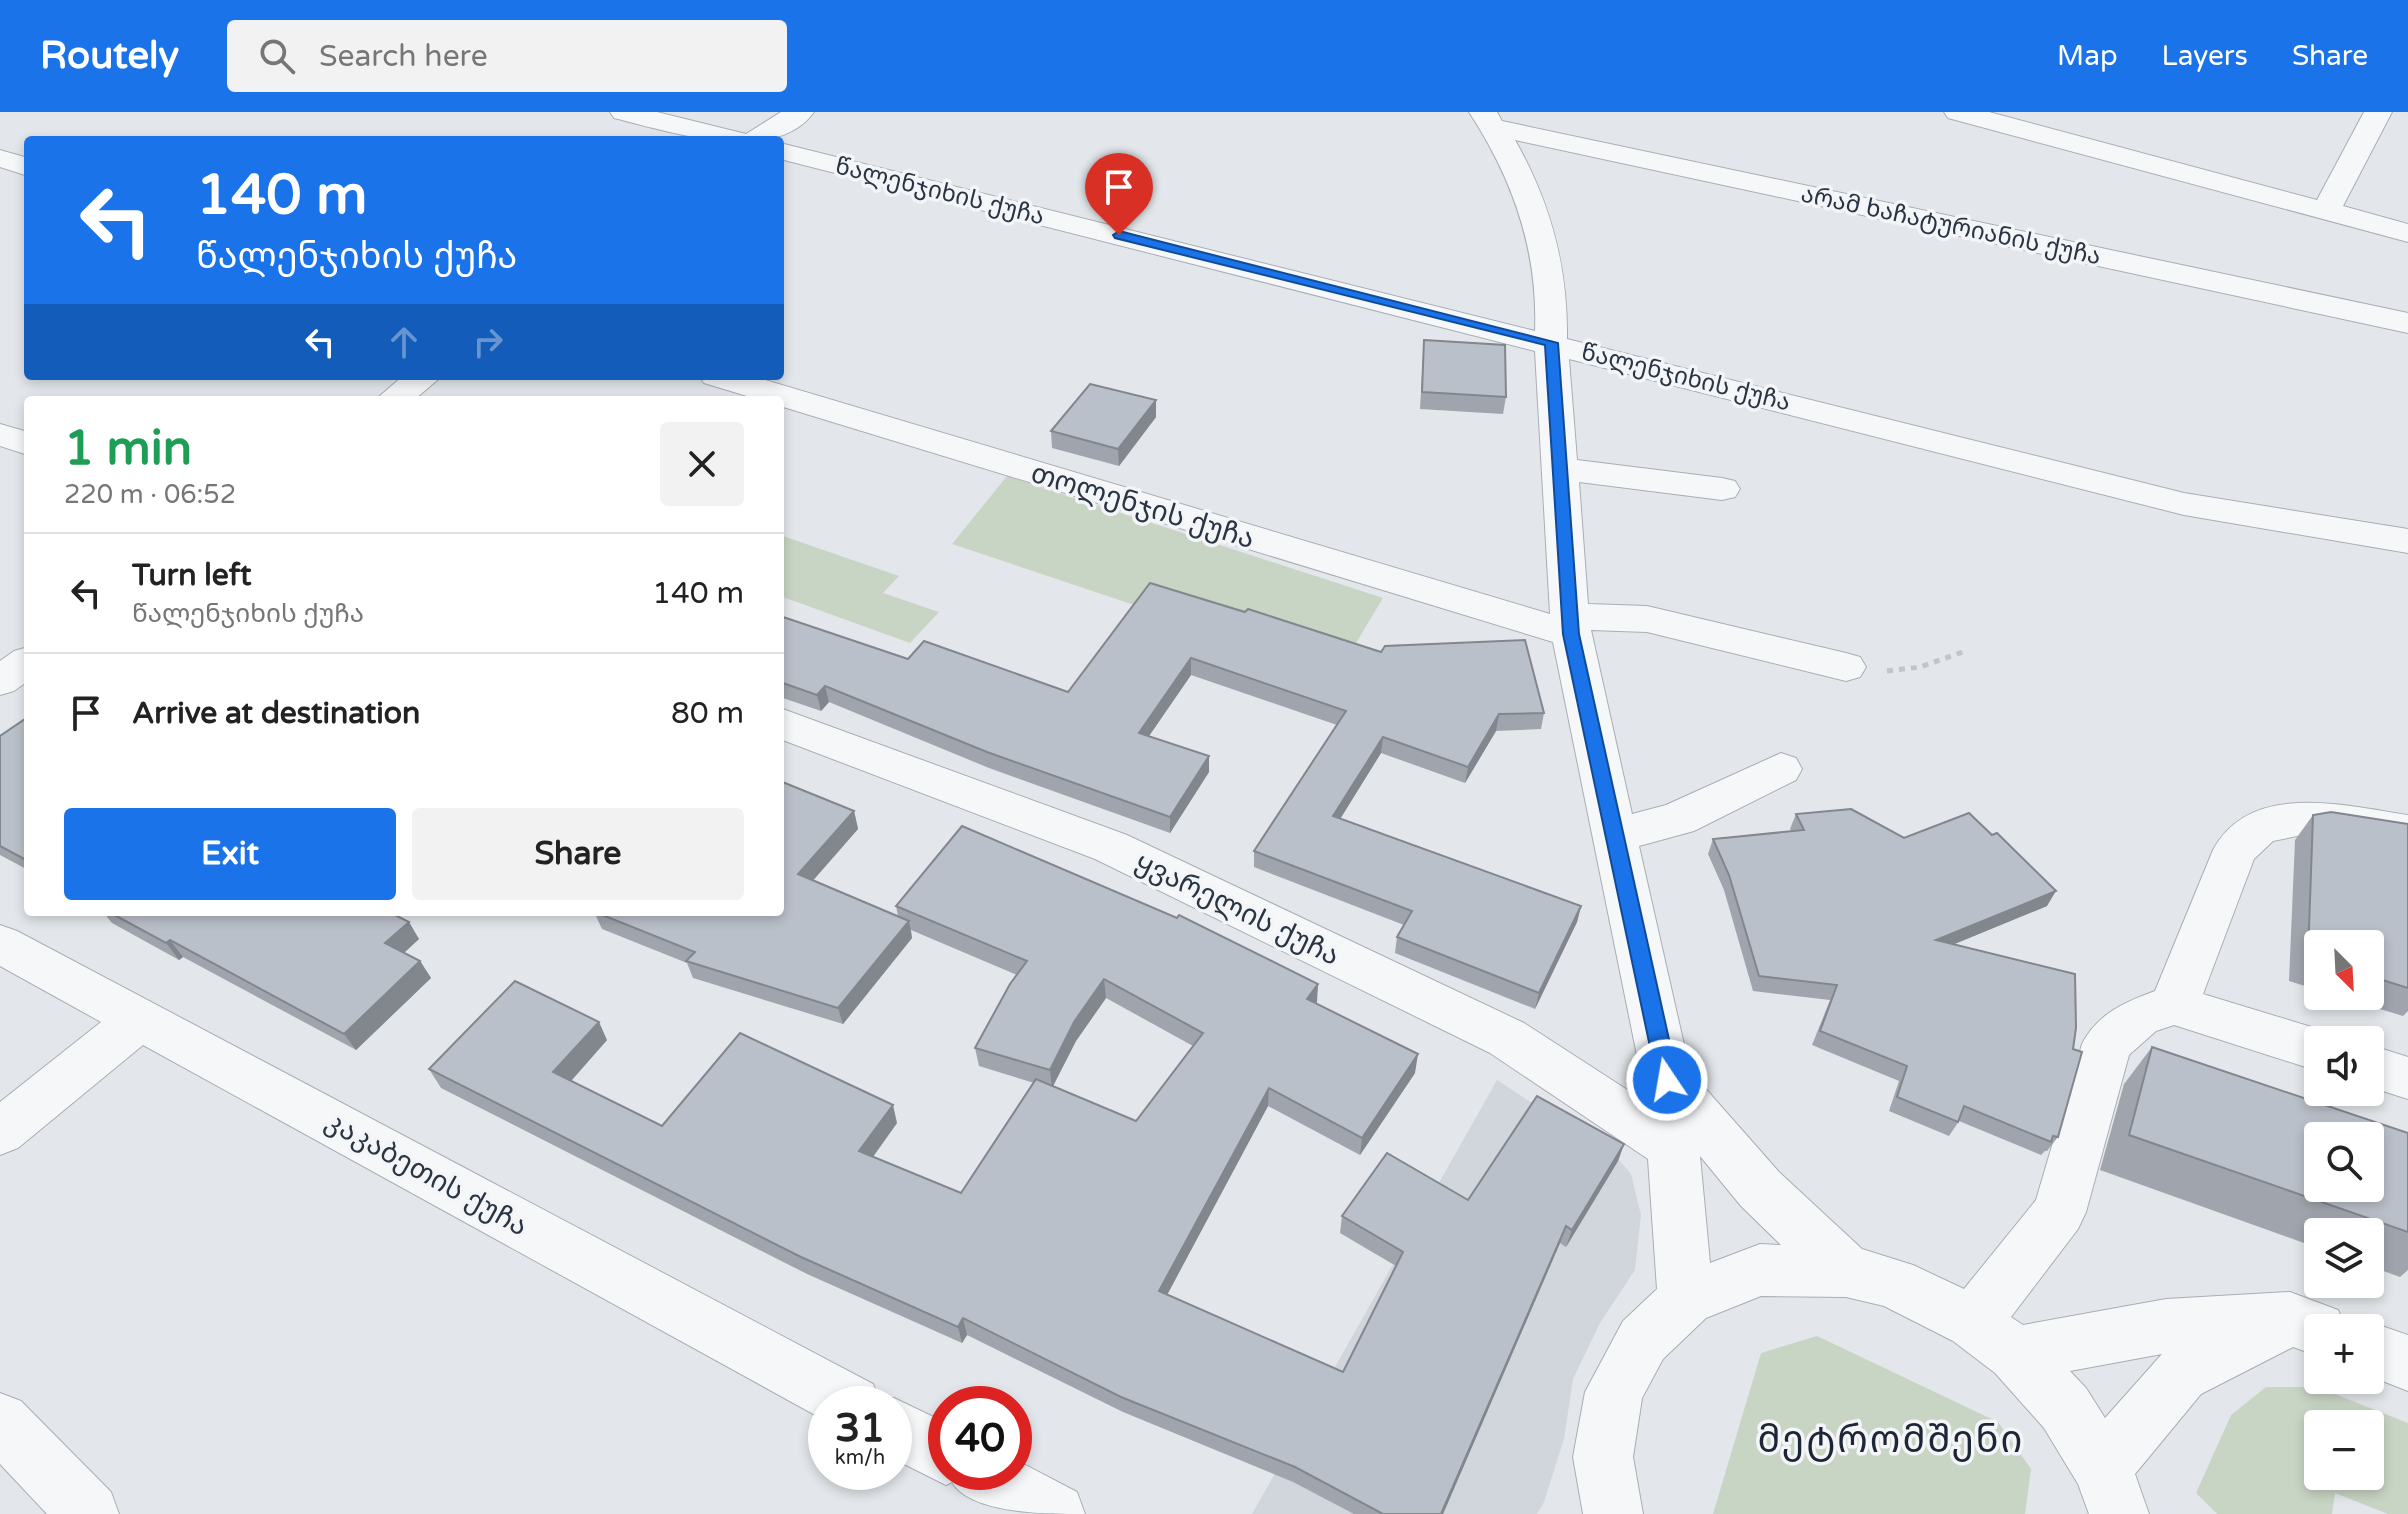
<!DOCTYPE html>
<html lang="en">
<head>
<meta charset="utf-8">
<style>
	body { margin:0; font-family:"Varela Round","Noto Sans Georgian",sans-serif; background:#f2f2f2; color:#222; height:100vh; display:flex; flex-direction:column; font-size:30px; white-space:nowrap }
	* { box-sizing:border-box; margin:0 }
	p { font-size:26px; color:#767676 }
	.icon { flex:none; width:44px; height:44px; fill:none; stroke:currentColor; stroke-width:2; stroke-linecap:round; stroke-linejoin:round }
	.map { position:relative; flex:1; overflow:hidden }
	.drawer { position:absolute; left:24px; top:284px; width:760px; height:520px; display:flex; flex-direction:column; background:#fff; border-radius:8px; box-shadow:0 4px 12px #0003 }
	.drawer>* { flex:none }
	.top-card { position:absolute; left:24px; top:24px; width:760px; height:244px; border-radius:8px; box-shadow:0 4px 12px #0003; background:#1a73e8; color:#fff; overflow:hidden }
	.needle { width:52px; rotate:156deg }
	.controls { position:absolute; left:2304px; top:818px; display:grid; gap:16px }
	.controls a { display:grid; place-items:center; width:80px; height:80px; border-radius:8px; background:#fff; box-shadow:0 4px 12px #0003; font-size:40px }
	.speed { position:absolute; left:808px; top:1274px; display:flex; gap:16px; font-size:40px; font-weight:700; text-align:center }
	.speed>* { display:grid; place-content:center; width:104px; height:104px; border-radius:50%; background:#fff; box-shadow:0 4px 12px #0003; line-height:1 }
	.speed small { font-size:20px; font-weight:400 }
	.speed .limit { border:12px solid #d22; background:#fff; color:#111 }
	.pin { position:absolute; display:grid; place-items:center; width:68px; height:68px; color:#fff; margin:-82px -34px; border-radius:50% 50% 50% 0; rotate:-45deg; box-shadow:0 0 8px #0007 }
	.pin .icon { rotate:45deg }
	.me { position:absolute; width:88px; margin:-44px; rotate:348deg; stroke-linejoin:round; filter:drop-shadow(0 0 6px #0008) }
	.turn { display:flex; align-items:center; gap:28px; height:168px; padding:0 40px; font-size:36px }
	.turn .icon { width:104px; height:104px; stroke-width:2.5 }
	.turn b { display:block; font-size:56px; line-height:68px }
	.lanes { display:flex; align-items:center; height:76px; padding:0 40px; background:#0003; justify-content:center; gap:40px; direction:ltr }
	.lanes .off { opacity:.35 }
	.round { display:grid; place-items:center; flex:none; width:84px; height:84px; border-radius:8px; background:#f2f2f2 }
	.headline { display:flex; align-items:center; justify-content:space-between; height:136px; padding:0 40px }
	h1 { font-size:48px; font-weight:700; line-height:60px; color:#1e9e55 }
	.action { display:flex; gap:16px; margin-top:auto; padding:16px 40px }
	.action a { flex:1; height:92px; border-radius:8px; background:#1a73e8; color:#fff; font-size:32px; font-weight:700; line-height:92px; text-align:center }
	.action a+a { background:#f2f2f2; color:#222 }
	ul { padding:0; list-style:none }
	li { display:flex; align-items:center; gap:24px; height:120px; padding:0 40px; border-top:2px solid #e0e0e0 }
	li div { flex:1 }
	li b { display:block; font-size:30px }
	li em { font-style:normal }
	header { display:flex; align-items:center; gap:48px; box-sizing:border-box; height:112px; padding:0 40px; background:#1a73e8; color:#fff }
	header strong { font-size:38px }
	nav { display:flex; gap:44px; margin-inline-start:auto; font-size:28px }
	.search { width:560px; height:72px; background:#f2f2f2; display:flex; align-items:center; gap:20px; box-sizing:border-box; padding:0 28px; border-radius:8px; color:#767676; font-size:30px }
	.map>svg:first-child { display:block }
	.built { fill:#d1d6dd }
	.green { fill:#c9d5c4; fill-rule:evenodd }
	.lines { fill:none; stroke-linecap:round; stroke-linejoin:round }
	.minor-casing { stroke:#a8aeb6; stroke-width:2 }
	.path { stroke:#c1c5ca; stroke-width:5; stroke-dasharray:6 6; stroke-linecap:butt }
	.minor { fill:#f6f7f9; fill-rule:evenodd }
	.wall { fill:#a0a5ad; fill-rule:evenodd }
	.shaded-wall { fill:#82868d }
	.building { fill:#bac0c9; stroke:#82868d; stroke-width:2; fill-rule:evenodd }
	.route { fill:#1a73e8; stroke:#114b97; stroke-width:2 }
	.labels { text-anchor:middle; stroke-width:7; stroke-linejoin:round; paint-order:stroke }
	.far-street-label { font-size:24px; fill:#2a3544; stroke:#f3f5f8 }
	.street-label { font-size:28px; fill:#2a3544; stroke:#f3f5f8 }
	.near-quarter-label { font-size:38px; letter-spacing:2px; fill:#1c2635; stroke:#f3f5f8 }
</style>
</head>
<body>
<header>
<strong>Routely</strong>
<div class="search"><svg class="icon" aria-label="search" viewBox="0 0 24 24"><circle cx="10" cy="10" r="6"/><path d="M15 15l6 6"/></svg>Search here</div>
<nav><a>Map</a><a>Layers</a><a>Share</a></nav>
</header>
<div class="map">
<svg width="2408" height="1402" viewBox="0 0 2408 1402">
	<rect width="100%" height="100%" fill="#e3e7eb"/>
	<polygon class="built" points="1497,968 1620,1049 1631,1062 1641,1103 1635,1158 1600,1211 1573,1267 1564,1327 1544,1390 1537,1402 1252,1402"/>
	<g class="green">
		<polygon points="1007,364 1383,486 1338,561 952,432"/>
		<polygon points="780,423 899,464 883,481 939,500 910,531 780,484"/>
		<polygon points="1817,1224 1998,1310 2031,1357 2025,1402 1713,1402 1761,1241"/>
		<path d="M 2266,1275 L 2317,1275 L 2408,1311 L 2408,1402 L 2388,1402 L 2335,1381 L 2332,1402 L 2217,1402 L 2196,1381 L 2231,1303 ZM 2318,1312 L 2370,1312 L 2370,1364 L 2318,1364 Z"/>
	</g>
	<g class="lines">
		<g class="minor-casing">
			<g id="minor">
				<path d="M 610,0 L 657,0 L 746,22 L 781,0 L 814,0 C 775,55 667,19 614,6 Z"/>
				<path d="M 1469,0 L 1497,0 L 1502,9 L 2408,201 L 2408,221 L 1515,28 C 1551,91 1568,155 1567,227 L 2184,381 L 2408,417 L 2408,441 L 2184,403 L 1569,247 L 1577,348 L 1722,366 L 1735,369 L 1740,377 L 1735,385 L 1722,388 L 1579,370 L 1588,492 L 1647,494 L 1846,541 L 1860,545 L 1866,555 L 1860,565 L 1846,569 L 1647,520 L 1591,518 L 1632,702 L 1666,693 L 1781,641 L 1796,646 L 1802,657 L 1796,668 L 1694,719 L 1639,734 L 1690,959 L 1779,1060 L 1862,1137 L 1913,1153 L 1964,1177 L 2036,1088 L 2082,932 C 2097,902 2125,890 2155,879 L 2213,738 C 2251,668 2345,694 2408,703 L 2408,737 L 2312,721 L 2273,729 L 2254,747 L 2203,882 L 2318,917 L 2336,923 L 2338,928 L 2318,928 L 2318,959 L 2174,913 L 2156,919 L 2129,943 L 2086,1100 L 2078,1117 L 2011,1205 L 2023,1213 L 2166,1187 L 2290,1180 L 2338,1198 L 2346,1216 L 2318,1216 L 2318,1244 L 2293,1235 L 2201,1282 L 2135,1362 L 2149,1402 L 2089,1402 L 2078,1372 L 2044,1316 L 1995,1261 L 1953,1229 L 1884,1194 L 1846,1185 L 1761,1184 L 1706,1206 L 1663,1247 L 1642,1286 L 1633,1345 L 1643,1402 L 1583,1402 L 1573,1345 L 1585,1280 L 1623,1209 L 1657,1177 L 1648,1047 L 1490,941 L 1095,747 L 780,627 L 780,596 L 1127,723 L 1524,911 L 1643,988 L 1642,968 L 1553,530 L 780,294 L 780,288 L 760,288 L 704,271 L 699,264 L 752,264 L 1550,502 L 1535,239 L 780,47 L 780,31 L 1535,219 C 1538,138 1513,67 1469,0 ZM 1700,1044 L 1741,1094 L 1781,1133 L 1760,1132 L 1710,1151 ZM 2162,1242 L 2105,1306 L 2086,1276 L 2070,1259 Z"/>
				<polygon points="1944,0 1989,0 2317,88 2364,0 2392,0 2343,94 2408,112 2408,130 1948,6"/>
				<polygon points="0,38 28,46 28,64 0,55"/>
				<polygon points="403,264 442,264 414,288 375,288"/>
				<polygon points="0,312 28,320 28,343 0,334"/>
				<polygon points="28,535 28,569 14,579 0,583 0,549 14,539"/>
				<path d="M 0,813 L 17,819 L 873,1272 L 881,1291 L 894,1286 L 946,1311 L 946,1360 L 1014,1360 L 1014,1347 L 1077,1380 L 1085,1402 C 1047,1402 970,1402 952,1370 L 946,1373 L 894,1347 L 894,1292 L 826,1292 L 826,1309 L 143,933 L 18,1036 L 0,1043 L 0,990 L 101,910 L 0,854 Z"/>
				<polygon points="2370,933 2408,945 2408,987 2370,975"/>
				<polygon points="2370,1210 2408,1223 2408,1279 2370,1264 2370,1216 2354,1216"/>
				<polygon points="0,1281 21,1289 111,1380 119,1402 47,1402 0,1352"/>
			</g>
		</g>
		<polyline class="path" points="1887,559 1920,555 1963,540"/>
		<use href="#minor" class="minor"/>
	</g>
	<g class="wall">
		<polygon points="1424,228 1506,285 1503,302 1420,297"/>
		<polygon points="1156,305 1119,354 1052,336 1051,319"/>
		<polygon points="1150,471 1544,601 1541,617 1496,619 1465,671 1381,641 1340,707 1581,794 1577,810 1535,897 1395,841 1397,825 1404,813 1254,755 1254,739 1337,613 1191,563 1149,624 1209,644 1209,660 1170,721 989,656 829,590 821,599 780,585 780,504 908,547 1068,580"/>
		<polygon points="28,605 28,758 0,743 0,624"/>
		<path d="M 854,699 L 858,717 L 813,768 L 898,804 L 896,794 L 1318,872 L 1316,891 L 1415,961 L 1360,1043 L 1268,994 L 1167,1183 L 1343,1260 L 1396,1154 L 1340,1121 L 1342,1104 L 1468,1088 L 1624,1032 L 1618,1049 L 1566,1135 L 1560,1131 L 1443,1402 L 1354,1402 L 1293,1370 L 1123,1300 L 967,1223 L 962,1231 L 807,1162 L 441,976 L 429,957 L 607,928 L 571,969 L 662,1014 L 897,1011 L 873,1045 L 961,1081 L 1034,971 L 979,954 L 975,936 L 1017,863 L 911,818 L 912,826 L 843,912 L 693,866 L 687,851 L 602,817 L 594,800 ZM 1106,886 L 1193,934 L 1136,1009 L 1053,974 L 1076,929 Z"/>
		<polygon points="1796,702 1904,726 2047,794 1954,832 2058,1025 2047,1039 2045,1039 2041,1043 1959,1009 1949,1024 1889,999 1899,969 1812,933 1830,888 1753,879 1724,778 1708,742 1713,727 1791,719 1790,717"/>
		<polygon points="2313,703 2408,712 2408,899 2403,904 2337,884 2370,884 2370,832 2318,832 2318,878 2289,869 2295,728"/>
		<polygon points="103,800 403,800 398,805 419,827 404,841 420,849 431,866 356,938 183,845 179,848 112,811"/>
		<polygon points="2152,935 2408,1021 2408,1158 2400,1165 2370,1154 2370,1120 2318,1120 2318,1136 2100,1058 2124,972"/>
	</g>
	<g class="shaded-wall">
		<polygon points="1156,288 1156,305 1119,354 1118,337"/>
		<polygon points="1191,546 1191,563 1140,637 1139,621"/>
		<polygon points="825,574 829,590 821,599 817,583"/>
		<polygon points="1499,602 1496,619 1465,671 1468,655"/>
		<polygon points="1383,625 1381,641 1332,720 1333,704"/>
		<polygon points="1209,644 1209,660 1170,721 1170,705"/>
		<polygon points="854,699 858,717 803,780 798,762"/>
		<polygon points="2056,779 2047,794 1928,843 1936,828"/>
		<polygon points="1581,794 1577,810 1535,897 1539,881"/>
		<polygon points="382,800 403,800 390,813"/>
		<polygon points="909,809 912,826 843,912 838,896"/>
		<polygon points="409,810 419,827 396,848 385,831"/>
		<polygon points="170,828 183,845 179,848 166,831"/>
		<polygon points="420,849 431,866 356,938 344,922"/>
		<polygon points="1104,867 1106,886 1076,929 1052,976 1050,958 1074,910"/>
		<polygon points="1318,872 1317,890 1306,905 1307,887"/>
		<polygon points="599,910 607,928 563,978 553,960"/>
		<polygon points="1418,942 1415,961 1360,1043 1362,1026"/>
		<polygon points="1269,976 1268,994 1160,1196 1159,1179"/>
		<polygon points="893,993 897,1011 864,1057 859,1039"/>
		<polygon points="1624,1032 1618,1049 1566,1135 1572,1118"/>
		<polygon points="1566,1114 1560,1131 1443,1402 1441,1402"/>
		<polygon points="963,1206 967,1223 962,1231 958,1215"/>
	</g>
	<g class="building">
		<polygon points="1424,228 1505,233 1506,285 1422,280"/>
		<polygon points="1090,272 1156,288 1118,337 1051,319"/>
		<polygon points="1150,471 1245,500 1248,497 1381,540 1385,534 1525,528 1544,601 1499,602 1468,655 1383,625 1333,704 1581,794 1539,881 1397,825 1412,799 1254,739 1346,599 1191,546 1139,621 1209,644 1170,705 987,640 825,574 817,583 780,570 780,504 908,547 924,529 1068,580"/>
		<polygon points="28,605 28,749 0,734 0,624"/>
		<polygon points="780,669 854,699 798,762 909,809 838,896 686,849 695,840 595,800 780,800"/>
		<polygon points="1851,697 1904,726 1969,701 1992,723 1997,721 2056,779 1936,828 2075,862 2076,916 2073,937 2082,940 2058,1025 2053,1024 2051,1030 1964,994 1958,1010 1897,985 1907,954 1820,919 1837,873 1759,864 1729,763 1713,727 1804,718 1796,702"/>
		<polygon points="2331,700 2408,712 2408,876 2370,864 2370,832 2318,832 2318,849 2308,846 2313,703"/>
		<polygon points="962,714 1177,806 1179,803 1318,872 1307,887 1418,942 1362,1026 1269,976 1159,1179 1343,1260 1403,1140 1342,1104 1387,1041 1468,1088 1537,984 1624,1032 1572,1118 1566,1114 1441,1402 1383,1402 1295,1355 1121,1285 963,1206 958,1215 801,1145 429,957 515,869 599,910 553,960 662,1014 740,921 893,993 859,1039 961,1081 1036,967 1136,1009 1203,921 1104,867 1074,910 1050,958 975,936 1010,872 1027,849 896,794"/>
		<polygon points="109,800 389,800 409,810 385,831 420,849 344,922 170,828 166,831"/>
		<path d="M 2152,935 L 2408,1021 L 2408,1120 L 2129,1023 ZM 2318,1024 L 2370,1024 L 2370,1076 L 2318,1076 Z"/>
	</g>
	<polygon class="route" points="1119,119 1558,231 1579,522 1678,968 1675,974 1667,976 1660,974 1657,968 1563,522 1545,233 1115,126 1113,123"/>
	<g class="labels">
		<g class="far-street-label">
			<text transform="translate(940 79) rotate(14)" y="8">წალენჯიხის ქუჩა</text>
			<text transform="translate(1951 113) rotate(12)" y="8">არამ ხაჩატურიანის ქუჩა</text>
			<text transform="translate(1686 265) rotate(14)" y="8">წალენჯიხის ქუჩა</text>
		</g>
		<g class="street-label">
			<text transform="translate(1143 393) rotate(17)" y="10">თოლენჯის ქუჩა</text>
			<text transform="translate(1238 796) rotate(26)" y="10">ყვარელის ქუჩა</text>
			<text transform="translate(427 1061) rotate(29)" y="10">კაკაბეთის ქუჩა</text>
		</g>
		<g class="near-quarter-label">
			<text x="1891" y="1340">მეტრომშენი</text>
		</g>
	</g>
</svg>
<div class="controls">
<a><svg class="needle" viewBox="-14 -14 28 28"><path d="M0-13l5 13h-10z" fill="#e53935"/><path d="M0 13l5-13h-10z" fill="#767676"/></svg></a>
<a><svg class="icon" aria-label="sound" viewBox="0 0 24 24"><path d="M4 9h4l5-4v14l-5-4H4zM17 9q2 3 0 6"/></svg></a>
<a><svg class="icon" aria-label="search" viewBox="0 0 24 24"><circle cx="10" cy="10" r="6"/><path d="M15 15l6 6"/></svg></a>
<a><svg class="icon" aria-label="layers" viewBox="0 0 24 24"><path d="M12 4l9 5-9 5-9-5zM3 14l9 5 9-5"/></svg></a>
<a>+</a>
<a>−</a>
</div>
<div class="speed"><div>31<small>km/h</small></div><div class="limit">40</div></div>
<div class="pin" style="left:1119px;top:123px;background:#d93025"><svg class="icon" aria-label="arrive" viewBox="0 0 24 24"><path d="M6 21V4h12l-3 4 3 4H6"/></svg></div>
<svg class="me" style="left:1667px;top:968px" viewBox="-20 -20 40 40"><circle r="17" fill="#1a73e8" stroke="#fff" stroke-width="3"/><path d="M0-11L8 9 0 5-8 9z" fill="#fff"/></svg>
<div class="top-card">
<div class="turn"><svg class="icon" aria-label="left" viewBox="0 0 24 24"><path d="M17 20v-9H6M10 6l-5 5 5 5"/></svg><div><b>140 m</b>წალენჯიხის ქუჩა</div></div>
<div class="lanes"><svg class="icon" aria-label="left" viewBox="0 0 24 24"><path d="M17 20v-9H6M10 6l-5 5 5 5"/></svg><svg class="icon off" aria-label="ahead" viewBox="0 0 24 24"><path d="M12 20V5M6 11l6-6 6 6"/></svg><svg class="icon off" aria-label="right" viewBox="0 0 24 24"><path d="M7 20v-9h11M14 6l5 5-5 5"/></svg></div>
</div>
<section class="drawer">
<div class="headline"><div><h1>1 min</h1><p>220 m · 06:52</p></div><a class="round"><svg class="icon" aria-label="close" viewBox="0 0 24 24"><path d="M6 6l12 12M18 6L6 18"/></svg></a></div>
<ul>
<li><svg class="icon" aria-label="left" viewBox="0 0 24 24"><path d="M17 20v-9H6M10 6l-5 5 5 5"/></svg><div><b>Turn left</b><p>წალენჯიხის ქუჩა</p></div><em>140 m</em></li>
<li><svg class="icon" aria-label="arrive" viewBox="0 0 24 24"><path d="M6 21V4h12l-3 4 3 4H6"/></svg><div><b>Arrive at destination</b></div><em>80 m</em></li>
</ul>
<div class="action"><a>Exit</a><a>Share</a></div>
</section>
</div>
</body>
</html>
